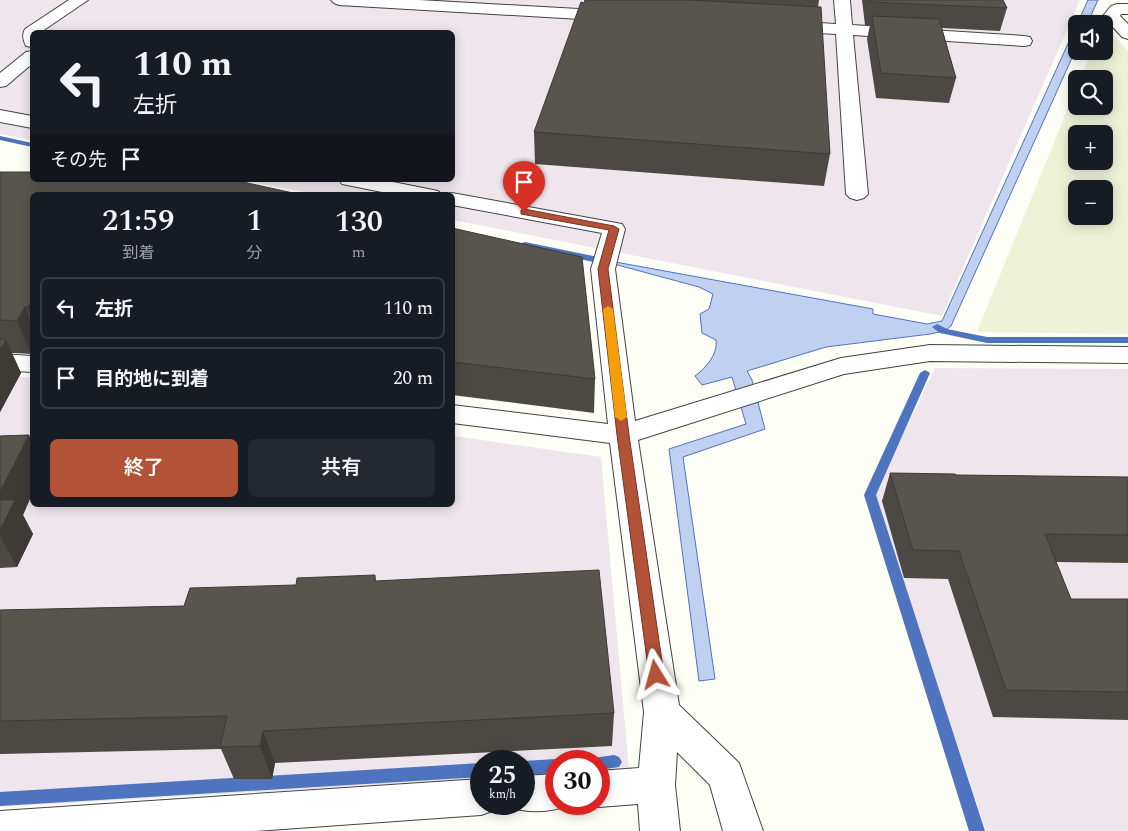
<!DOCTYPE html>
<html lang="ja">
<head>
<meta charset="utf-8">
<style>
	body { margin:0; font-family:Spectral,"Noto Sans JP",serif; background:#242831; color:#f1f3f6; height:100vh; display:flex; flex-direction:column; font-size:19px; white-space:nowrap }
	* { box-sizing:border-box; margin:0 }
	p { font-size:16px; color:#9ea1a6 }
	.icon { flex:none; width:28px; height:28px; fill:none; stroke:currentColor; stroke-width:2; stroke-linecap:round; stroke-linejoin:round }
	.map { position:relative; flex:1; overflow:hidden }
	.sheet { position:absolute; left:30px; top:192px; width:425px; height:315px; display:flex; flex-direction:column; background:#171b24; border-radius:8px; box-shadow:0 2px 12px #0003 }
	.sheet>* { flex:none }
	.guide { position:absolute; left:30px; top:30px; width:425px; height:152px; border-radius:8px; box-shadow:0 2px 12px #0003; background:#171b24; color:#f1f3f6; overflow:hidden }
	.tools { position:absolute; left:1068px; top:15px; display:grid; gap:10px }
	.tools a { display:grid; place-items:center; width:45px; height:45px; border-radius:8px; background:#171b24; box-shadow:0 2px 12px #0003; font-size:25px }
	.speed { position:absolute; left:470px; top:750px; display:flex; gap:10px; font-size:25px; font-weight:700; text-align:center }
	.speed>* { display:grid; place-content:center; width:65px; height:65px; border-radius:50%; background:#171b24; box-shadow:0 2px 12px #0003; line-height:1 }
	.speed small { font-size:12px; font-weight:400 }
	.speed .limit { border:8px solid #d22; background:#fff; color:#111 }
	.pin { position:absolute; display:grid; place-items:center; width:42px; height:42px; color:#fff; margin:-51px -21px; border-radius:50% 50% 50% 0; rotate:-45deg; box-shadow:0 0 5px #0007 }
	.pin .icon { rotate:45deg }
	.me { position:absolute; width:55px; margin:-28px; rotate:352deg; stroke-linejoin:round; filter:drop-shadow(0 0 4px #0008) }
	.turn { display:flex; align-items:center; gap:18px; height:105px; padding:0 20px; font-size:22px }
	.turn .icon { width:65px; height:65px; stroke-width:2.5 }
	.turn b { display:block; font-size:35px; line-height:42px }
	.then { display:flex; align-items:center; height:48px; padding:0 20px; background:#0003; gap:10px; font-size:19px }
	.eta { display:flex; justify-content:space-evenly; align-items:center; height:85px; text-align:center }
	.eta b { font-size:30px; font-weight:600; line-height:35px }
	.primary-button { display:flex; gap:10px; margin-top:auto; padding:10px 20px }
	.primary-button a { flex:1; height:58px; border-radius:8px; background:#b25237; color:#fff; font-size:20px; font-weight:600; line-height:58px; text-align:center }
	.primary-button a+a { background:#242831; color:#f1f3f6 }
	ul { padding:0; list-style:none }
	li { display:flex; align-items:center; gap:15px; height:62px; margin:0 10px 8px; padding:0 10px; border:2px solid #363941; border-radius:8px }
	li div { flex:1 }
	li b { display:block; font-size:19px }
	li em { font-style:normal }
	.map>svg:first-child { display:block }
	.industrial { fill:#eee6ec }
	.farmland { fill:#edf2d7; fill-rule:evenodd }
	.water { fill:#bfd0f0; stroke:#4e73bf }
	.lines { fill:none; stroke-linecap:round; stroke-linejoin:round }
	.stream { fill:#4e73bf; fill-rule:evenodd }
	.minor-casing { stroke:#434343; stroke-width:2 }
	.minor { fill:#fff; fill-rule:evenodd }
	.wall { fill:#4c4843 }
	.shaded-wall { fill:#3e3b37 }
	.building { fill:#58544e; stroke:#3e3b37 }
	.route { fill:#b25237; stroke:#743524 }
	.slow { fill:#f59e0b }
</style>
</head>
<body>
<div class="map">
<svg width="1128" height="831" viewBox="0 0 1128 831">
	<rect width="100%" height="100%" fill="#fdfef5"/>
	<g class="industrial">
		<polygon points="0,0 1080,0 942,316 453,220 452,195 320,195 241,180 452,180 452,32 32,32 32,140 0,134"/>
		<polygon points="935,368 1128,369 1128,831 986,831 874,495"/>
		<polygon points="0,374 32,378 32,505 452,505 453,436 601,457 629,770 599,772 599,761 556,761 556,774 524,776 524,761 481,761 481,779 0,807"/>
	</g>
	<path class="farmland" d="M 1104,24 L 1128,51 L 1128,334 L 977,332 L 1076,88 L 1076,106 L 1104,106 L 1104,79 L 1080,79 L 1091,51 L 1104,51 ZM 1076,134 L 1104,134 L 1104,161 L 1076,161 ZM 1076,189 L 1104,189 L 1104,216 L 1076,216 Z"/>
	<g class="water">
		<polygon points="1088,0 1098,0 1087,24 1077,24"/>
		<path d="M 1076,26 L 1076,49 L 951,326 L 944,331 L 930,334 L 826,347 L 747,371 L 752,380 L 765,429 L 683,457 L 715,679 L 699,681 L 669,449 L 746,424 L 732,377 L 702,385 L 695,376 C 706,368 718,354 716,340 L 702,333 L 700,314 L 709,309 L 713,294 L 699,287 L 588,257 L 873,309 L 873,314 L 927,324 L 942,321 Z"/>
	</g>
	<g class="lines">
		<g class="stream">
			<polygon points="0,136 32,143 32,147 0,140"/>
			<polygon points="525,242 603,258 608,261 603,264 522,247 522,243"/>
			<polygon points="937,324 947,329 987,337 1128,337 1128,343 987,343 940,333 932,327"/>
			<polygon points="925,370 930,373 876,495 985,831 969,831 864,495 920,373"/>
			<polygon points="614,755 619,757 622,762 619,767 599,770 599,761 592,761 594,758"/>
			<polygon points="556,759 562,761 556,761 556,773 524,775 523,761"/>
			<polygon points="481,763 481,777 0,806 0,792"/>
		</g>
		<g class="minor-casing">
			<g id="minor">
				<path d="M 69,0 L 88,0 L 41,32 L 32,32 L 32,47 L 26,46 C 23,40 22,34 25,29 Z"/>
				<polygon points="331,0 419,0 614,11 620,13 622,16 620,19 614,21 339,5 334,3"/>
				<polygon points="834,0 850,0 852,25 1024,36 1030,37 1032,41 1030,45 1024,46 853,35 868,194 864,198 857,200 850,198 846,194 836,34 785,31 779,29 777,26 779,23 785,21 836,24"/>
				<polygon points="1117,4 1128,4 1128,14 1121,14 1120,16 1128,24 1128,39 1122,37 1103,16 1111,6"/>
				<polygon points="32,51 32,64 6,86 0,87 0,73 26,52"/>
				<polygon points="0,110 32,116 32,128 0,122"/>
				<polygon points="339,180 383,180 438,191 442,195 397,195 342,184"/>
				<polygon points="452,193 622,224 625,229 615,269 635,421 841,358 930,345 1128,347 1128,363 930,361 844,374 638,440 679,705 739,763 763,831 723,831 710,785 677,752 675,785 680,831 640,831 638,804 599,807 591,804 599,804 599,771 639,768 644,712 610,443 452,423 452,405 608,424 591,269 602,233 452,205 452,195 444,195"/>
				<polygon points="0,354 32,356 32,372 0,370"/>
				<path d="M 556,774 L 556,804 L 570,805 C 550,812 530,814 510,807 L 509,804 L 524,804 L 524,776 Z"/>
				<polygon points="481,779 481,804 497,804 495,810 481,815 255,831 0,831 0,811"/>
			</g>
		</g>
		<use href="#minor" class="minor"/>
	</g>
	<g class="wall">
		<polygon points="585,0 819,0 818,7 830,154 824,186 535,164 534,132"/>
		<polygon points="862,0 1003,0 1007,8 1000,31 942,28 956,78 949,103 876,98 867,39 870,25 865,25"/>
		<polygon points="0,172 32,195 32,354 12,353 21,373 0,412"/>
		<polygon points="452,228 595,379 594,413 452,395"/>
		<polygon points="29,435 32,444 32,494 23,515 33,534 17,567 0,568 0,436"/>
		<polygon points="890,473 956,475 1128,477 1128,563 1056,562 1071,599 1128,599 1128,720 993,717 948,579 904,578 882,501"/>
		<polygon points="375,575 376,581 614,713 612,746 275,763 272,779 234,779 221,749 0,754 0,610 184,606 296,585"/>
	</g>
	<g class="shaded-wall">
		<polygon points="32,300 32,318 28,307"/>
		<polygon points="25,307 32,325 32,354 17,321"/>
		<polygon points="6,340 21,373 0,412 0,350"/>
		<polygon points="29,435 32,444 32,494 23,515 33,534 17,567 0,536 0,492"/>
		<polygon points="263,731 275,763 272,779 260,746"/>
	</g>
	<g class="building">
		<polygon points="585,0 690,0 821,7 830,154 534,132 581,2 584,3"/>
		<polygon points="869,0 1003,0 1007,8 870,2"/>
		<polygon points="872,16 939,19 956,78 881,73"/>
		<polygon points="0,172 32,172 32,180 234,180 302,195 32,195 32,300 28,307 25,307 17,321 0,320"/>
		<polygon points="452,228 582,257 595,379 452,362"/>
		<polygon points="0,339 6,340 0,350"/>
		<polygon points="29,435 0,492 0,436"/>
		<polygon points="890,473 955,474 956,475 1128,477 1128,535 1045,534 1071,599 1128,599 1128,692 1006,690 959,551 913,550"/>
		<polygon points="0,500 15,500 0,530"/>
		<polygon points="599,570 614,713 263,731 260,746 220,747 227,716 0,721 0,610 184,606 190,588 296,585 297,578 375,575 375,581"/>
	</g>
	<polygon class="route" points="524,209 614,226 619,229 608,269 629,435 664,675 662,680 656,681 651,680 649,675 617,435 598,269 609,230 521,214 521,210"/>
	<polygon class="slow" points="608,306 613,309 627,417 621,421 615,417 603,309"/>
</svg>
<div class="tools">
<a><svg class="icon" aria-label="sound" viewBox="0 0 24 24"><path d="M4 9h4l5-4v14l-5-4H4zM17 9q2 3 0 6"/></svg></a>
<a><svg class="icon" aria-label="search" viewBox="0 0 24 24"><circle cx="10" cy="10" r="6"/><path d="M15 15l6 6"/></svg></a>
<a>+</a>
<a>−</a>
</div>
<div class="speed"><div>25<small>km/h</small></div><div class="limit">30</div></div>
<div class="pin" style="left:524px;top:212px;background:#d93025"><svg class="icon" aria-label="arrive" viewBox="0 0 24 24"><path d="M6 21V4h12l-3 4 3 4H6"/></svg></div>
<svg class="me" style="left:656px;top:675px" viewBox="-20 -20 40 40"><path d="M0-17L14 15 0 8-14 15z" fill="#b25237" stroke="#fff" stroke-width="4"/></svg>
<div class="guide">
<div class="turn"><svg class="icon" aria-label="left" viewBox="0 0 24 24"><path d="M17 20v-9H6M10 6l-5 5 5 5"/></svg><div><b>110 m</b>左折</div></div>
<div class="then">その先<svg class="icon" aria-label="arrive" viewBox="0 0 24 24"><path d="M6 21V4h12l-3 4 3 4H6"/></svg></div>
</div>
<section class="sheet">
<div class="eta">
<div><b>21:59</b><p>到着</p></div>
<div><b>1</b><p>分</p></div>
<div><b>130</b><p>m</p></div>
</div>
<ul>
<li><svg class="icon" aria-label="left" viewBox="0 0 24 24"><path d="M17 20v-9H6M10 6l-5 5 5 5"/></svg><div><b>左折</b></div><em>110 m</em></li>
<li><svg class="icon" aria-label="arrive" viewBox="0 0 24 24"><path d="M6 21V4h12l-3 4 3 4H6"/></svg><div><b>目的地に到着</b></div><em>20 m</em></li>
</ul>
<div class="primary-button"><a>終了</a><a>共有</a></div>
</section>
</div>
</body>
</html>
